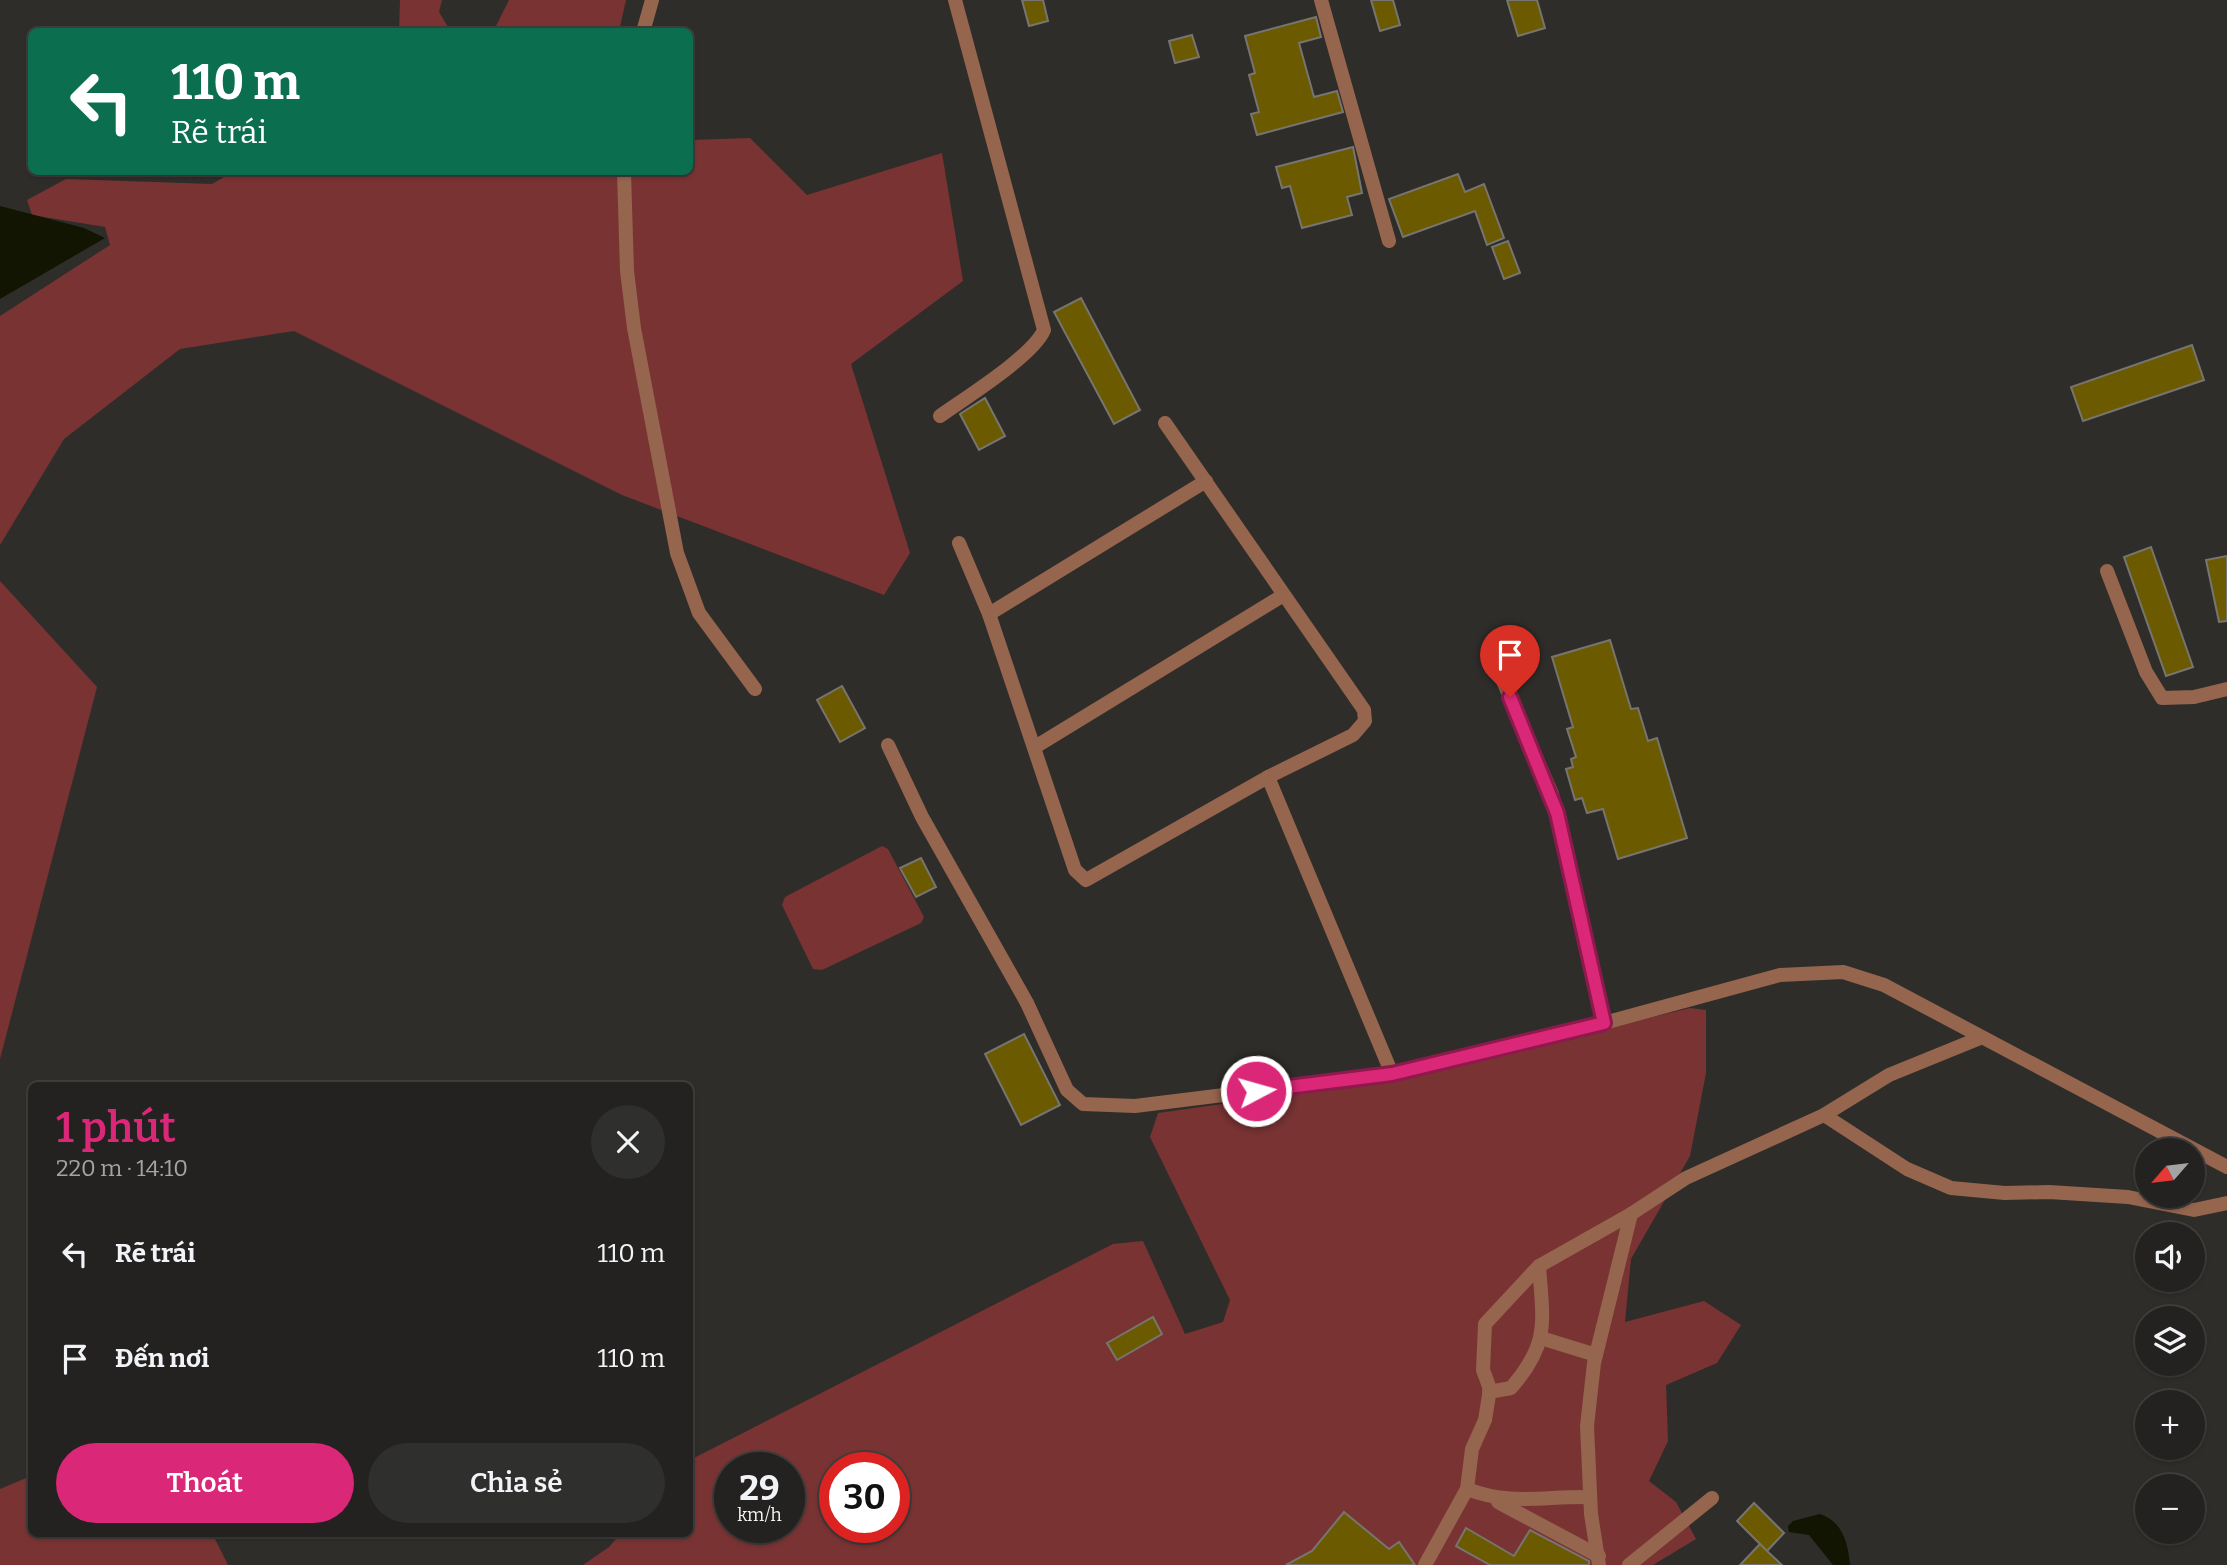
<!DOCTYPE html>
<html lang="vi">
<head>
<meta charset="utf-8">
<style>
	body { margin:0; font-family:Bitter,serif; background:#2f2f2d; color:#f1f3f6; height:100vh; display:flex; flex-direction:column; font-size:26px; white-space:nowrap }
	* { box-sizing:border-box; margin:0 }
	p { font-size:23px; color:#a3a4a5 }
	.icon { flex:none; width:38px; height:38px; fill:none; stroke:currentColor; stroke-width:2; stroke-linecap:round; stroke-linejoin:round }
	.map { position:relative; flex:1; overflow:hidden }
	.panel { position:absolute; left:28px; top:1082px; width:665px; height:455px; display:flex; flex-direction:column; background:#232220; border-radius:10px; box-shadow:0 2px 5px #0004,0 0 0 2px #403f3e }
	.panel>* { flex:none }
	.banner { position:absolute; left:28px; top:28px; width:665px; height:147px; border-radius:10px; box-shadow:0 2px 5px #0004,0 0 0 2px #403f3e; background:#0b6e4f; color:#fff; overflow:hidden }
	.needle { width:46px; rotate:242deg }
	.tools { position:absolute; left:2135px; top:1138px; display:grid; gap:14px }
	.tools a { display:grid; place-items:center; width:70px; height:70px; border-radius:50%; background:#232220; box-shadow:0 2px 5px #0004,0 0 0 2px #403f3e; font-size:35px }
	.speed { position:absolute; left:714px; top:1452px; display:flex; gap:14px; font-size:35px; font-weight:700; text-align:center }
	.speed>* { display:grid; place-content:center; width:91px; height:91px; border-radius:50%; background:#232220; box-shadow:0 2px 5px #0004,0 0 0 2px #403f3e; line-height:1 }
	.speed small { font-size:18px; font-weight:400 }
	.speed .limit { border:10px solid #d22; background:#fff; color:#111 }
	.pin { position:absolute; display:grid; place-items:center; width:60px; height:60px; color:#fff; margin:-72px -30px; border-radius:50% 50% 50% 0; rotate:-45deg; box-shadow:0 0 7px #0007 }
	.pin .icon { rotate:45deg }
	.me { position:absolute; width:77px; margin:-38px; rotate:84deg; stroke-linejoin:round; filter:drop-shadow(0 0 5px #0008) }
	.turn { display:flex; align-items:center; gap:24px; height:147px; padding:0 28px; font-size:32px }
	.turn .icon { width:91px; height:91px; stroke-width:2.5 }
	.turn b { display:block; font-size:49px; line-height:60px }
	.round { display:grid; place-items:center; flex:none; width:74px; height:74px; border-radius:37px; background:#2f2f2d }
	.head { display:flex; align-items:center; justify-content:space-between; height:119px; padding:0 28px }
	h1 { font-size:42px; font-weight:600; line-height:52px; color:#db2777 }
	.action { display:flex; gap:14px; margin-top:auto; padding:14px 28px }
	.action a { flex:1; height:80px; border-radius:42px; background:#db2777; color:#fff; font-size:28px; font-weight:600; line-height:80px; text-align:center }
	.action a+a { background:#2f2f2d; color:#f1f3f6 }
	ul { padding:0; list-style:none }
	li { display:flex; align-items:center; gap:21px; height:105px; padding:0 28px }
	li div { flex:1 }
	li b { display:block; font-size:26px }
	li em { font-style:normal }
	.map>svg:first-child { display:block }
	.green { fill:#793333; fill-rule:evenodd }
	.water { fill:#111502 }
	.building { fill:#6c5a00; stroke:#767571; stroke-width:2 }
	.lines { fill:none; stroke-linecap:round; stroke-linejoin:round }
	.minor { stroke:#95654e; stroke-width:14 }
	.route-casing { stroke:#8e194d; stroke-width:18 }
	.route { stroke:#db2777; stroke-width:12 }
</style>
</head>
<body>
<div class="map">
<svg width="2227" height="1565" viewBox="0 0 2227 1565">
	<rect width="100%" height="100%" fill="#2f2d2a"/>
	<g class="green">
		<polygon points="400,0 442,0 439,12 448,27 495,28 509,0 626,0 619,31 399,32"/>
		<polygon points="750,138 807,195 942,153 963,281 851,364 910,553 884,595 622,495 294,331 180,349 64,439 0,545 0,316 110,245 105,227 32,215 27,200 66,179 212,184 233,172 690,172 690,140"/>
		<polygon points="0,581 97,687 0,1059"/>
		<polygon points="882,846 888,849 924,917 921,923 822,970 813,969 782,905 785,897"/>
		<path d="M 1690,1008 L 1706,1010 L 1706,1073 L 1690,1156 L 1631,1259 L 1625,1322 L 1704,1301 L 1741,1325 L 1717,1363 L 1666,1385 L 1668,1441 L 1649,1481 L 1676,1502 L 1696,1539 L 1653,1565 L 583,1565 L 609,1547 L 621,1533 L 690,1533 L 690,1460 L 1113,1244 L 1143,1241 L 1185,1334 L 1223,1322 L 1230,1300 L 1150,1137 L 1158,1113 L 1393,1080 ZM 730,1468 L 789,1468 L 789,1528 L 730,1528 ZM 835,1468 L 894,1468 L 894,1528 L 835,1528 Z"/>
		<polygon points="31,1476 32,1533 212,1533 228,1565 0,1565 0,1489"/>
	</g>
	<g class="water">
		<polygon points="0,206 84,228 105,238 0,299"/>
		<path d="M 1820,1514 C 1843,1522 1848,1543 1850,1565 L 1833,1565 L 1809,1535 L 1789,1532 L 1788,1526 L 1793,1521 Z"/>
	</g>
	<g class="building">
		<polygon points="1022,0 1043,0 1048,21 1029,26"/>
		<polygon points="1371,0 1393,0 1400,25 1380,31"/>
		<polygon points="1507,0 1537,0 1545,28 1518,36"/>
		<polygon points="1316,17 1321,37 1299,43 1314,97 1337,91 1343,112 1257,135 1251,114 1259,112 1249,75 1255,73 1245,36"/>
		<polygon points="1192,35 1199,57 1175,63 1169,41"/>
		<polygon points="1353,147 1362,193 1347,197 1352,215 1302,228 1290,186 1282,188 1276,167"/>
		<polygon points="1458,174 1465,192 1484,184 1504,238 1487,245 1475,211 1403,237 1389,199"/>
		<polygon points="1508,241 1520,273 1504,279 1492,247"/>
		<polygon points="1081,298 1140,410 1114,424 1054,312"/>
		<polygon points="2192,345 2204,380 2083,421 2071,387"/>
		<polygon points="985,398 1005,436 979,450 960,414"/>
		<polygon points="2151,547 2193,667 2166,676 2124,557"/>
		<polygon points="2227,556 2227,621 2219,622 2206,560"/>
		<polygon points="1610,640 1631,709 1638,708 1648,741 1657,738 1687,838 1618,859 1603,809 1587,813 1582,798 1575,800 1566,769 1573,767 1571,759 1576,757 1567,729 1573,727 1552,657"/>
		<polygon points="842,686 865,728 840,742 817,700"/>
		<polygon points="921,858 936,887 916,897 900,868"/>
		<polygon points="1024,1034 1060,1105 1021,1125 985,1054"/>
		<polygon points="1153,1317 1162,1334 1117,1360 1107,1343"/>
		<polygon points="1754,1503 1784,1533 1767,1551 1737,1521"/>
		<polygon points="1344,1512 1389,1549 1399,1542 1415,1565 1286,1565 1312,1551"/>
		<polygon points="1466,1528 1514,1556 1530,1530 1589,1561 1589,1565 1490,1565 1456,1546"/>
		<polygon points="1760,1544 1767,1551 1782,1565 1740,1565"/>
	</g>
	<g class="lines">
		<g class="minor">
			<polyline points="1321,0 1389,241"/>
			<polyline points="643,32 652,0"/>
			<polyline points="624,172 627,271 634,328 677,553 699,613 755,689"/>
			<path d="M 940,416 C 965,398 1033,356 1044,330 L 955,0"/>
			<polyline points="959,543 989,614 1075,870 1086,880 1268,777 1353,735 1365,721 1364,710 1165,423"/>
			<polyline points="2107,571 2146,672 2162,698 2194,697 2227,689"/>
			<polyline points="989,614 1206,481"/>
			<polyline points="1489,649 1552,794 1604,1023"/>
			<polyline points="888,745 922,817 1027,1003 1067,1090 1083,1104 1135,1106 1392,1074 1604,1023 1780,975 1843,972 1884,985 2227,1167"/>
			<polyline points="1035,747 1282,596"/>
			<polyline points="1268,777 1392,1074"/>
			<polyline points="1824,1115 1907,1169 1951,1188 2005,1193 2049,1192 2128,1197 2194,1210 2227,1203"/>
			<polyline points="1541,1338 1596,1355"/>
			<path d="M 1489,1392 L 1511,1388 C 1550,1343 1543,1322 1539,1266"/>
			<path d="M 1467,1489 C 1511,1506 1544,1496 1590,1497"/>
			<polyline points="1498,1502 1599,1556"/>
			<polyline points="1425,1565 1467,1489 1472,1449 1485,1420 1490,1389 1483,1370 1485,1324 1539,1266 1631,1214"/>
			<polyline points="1599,1565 1591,1514 1587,1426 1594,1363 1631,1214 1686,1178 1824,1115 1889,1075 1980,1038"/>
			<polyline points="1629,1565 1712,1498"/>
		</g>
	</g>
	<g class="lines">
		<g class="route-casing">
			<polyline id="route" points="1256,1091 1392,1074 1604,1023 1557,813 1510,697"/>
		</g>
		<use href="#route" class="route"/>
	</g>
</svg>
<div class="tools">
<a><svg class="needle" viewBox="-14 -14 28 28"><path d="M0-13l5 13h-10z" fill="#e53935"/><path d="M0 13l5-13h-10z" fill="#a3a4a5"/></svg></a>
<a><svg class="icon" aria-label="sound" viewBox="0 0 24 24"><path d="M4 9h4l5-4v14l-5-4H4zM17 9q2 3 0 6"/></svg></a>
<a><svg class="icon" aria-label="layers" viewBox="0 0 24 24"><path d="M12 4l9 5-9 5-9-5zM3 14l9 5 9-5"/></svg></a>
<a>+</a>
<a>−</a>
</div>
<div class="speed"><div>29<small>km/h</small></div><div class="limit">30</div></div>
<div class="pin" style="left:1510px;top:697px;background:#d93025"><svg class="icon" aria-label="arrive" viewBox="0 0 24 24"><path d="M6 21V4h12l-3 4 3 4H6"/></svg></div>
<svg class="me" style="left:1256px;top:1091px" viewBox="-20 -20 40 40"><circle r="17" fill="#db2777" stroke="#fff" stroke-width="3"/><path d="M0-11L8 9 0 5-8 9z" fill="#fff"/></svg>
<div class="banner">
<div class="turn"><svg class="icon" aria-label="left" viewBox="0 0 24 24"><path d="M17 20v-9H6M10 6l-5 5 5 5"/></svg><div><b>110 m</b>Rẽ trái</div></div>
</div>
<section class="panel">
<div class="head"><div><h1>1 phút</h1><p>220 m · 14:10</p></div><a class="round"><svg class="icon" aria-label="close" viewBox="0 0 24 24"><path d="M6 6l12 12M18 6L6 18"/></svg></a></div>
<ul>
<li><svg class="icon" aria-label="left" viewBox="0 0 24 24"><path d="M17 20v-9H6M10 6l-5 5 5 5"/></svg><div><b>Rẽ trái</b></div><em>110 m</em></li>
<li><svg class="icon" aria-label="arrive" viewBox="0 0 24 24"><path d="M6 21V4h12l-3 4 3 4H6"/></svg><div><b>Đến nơi</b></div><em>110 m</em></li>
</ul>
<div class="action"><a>Thoát</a><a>Chia sẻ</a></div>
</section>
</div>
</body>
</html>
